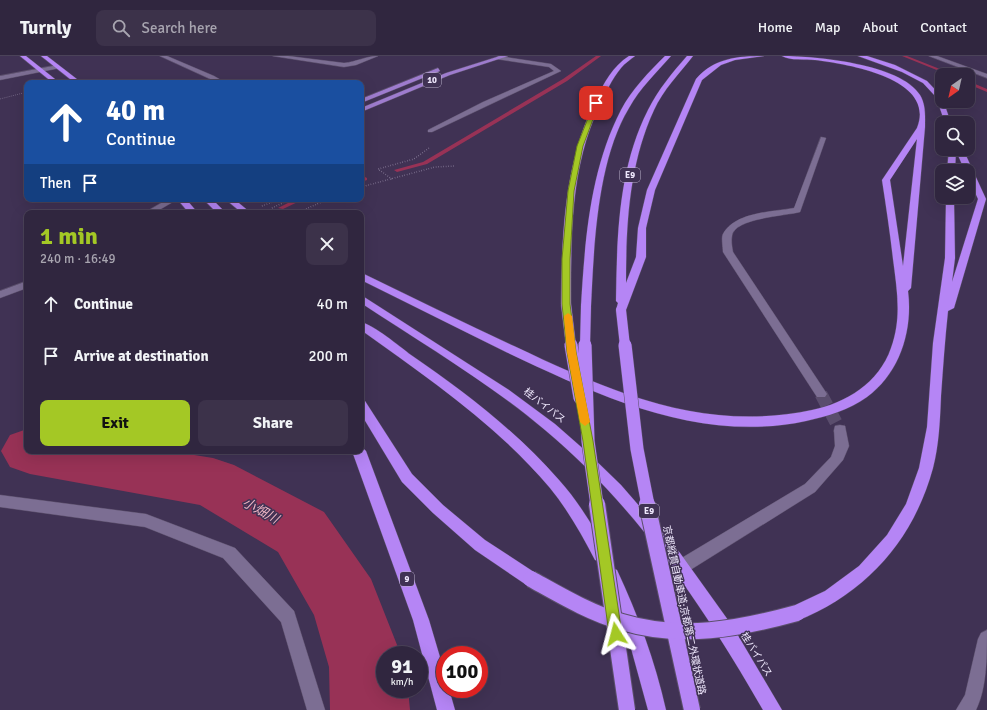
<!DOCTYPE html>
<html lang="en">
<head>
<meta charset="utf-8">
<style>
	body { margin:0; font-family:Signika,"Noto Sans JP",sans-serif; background:#3c324a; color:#f1f3f6; height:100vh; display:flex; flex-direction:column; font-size:15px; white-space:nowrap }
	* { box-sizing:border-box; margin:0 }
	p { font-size:13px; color:#a8a5b0 }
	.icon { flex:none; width:22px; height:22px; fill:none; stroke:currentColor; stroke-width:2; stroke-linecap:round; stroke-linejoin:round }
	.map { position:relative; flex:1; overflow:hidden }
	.details { position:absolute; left:24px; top:154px; width:340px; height:244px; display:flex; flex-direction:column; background:#30263f; border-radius:8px; box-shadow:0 4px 16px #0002,0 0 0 1px #4b4359 }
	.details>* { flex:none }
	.guide { position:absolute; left:24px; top:24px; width:340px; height:122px; border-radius:8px; box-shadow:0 4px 16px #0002,0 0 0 1px #4b4359; background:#1a4fa0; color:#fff; overflow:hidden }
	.needle { width:26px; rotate:214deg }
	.tools { position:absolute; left:935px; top:12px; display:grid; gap:8px }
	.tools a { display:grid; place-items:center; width:40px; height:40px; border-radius:8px; background:#30263f; box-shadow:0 4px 16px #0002,0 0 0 1px #4b4359; font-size:20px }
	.speed { position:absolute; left:376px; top:590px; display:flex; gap:8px; font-size:20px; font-weight:700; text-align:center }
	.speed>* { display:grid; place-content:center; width:52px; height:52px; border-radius:50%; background:#30263f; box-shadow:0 4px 16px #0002,0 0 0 1px #4b4359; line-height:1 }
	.speed small { font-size:10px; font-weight:400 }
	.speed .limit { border:6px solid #d22; background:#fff; color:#111 }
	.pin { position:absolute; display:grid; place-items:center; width:34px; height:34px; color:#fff; margin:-17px; border-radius:8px; box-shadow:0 2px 6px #0006 }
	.me { position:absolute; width:44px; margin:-22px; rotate:351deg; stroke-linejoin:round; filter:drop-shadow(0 0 3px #0008) }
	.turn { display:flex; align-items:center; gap:14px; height:84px; padding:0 16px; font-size:18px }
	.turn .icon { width:52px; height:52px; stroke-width:2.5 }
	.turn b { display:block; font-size:28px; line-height:34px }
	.then { display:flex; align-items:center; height:38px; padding:0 16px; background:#0003; gap:8px; font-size:15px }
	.round { display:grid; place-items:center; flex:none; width:42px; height:42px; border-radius:8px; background:#3c324a }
	.summary { display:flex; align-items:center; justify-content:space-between; height:68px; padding:0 16px }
	h1 { font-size:24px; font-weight:800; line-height:30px; color:#a4c825 }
	.cta { display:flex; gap:8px; margin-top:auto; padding:8px 16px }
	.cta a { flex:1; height:46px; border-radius:8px; background:#a4c825; color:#111; font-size:16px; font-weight:800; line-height:46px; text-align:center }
	.cta a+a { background:#3c324a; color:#f1f3f6 }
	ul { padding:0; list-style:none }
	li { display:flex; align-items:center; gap:12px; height:52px; padding:0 16px }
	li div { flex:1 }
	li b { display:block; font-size:15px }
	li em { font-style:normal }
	header { display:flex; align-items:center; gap:24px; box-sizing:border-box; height:56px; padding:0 20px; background:#30263f; border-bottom:1px solid #4b4359 }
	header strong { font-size:19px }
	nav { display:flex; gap:22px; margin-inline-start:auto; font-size:14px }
	.search { width:280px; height:36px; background:#3c324a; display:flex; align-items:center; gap:10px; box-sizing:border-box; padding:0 14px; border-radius:8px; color:#a8a5b0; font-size:15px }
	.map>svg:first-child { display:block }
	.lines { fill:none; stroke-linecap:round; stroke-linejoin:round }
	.stream { fill:#983256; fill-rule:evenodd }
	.river { fill:#983256; fill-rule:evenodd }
	.minor-tunnel { stroke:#5a4d6d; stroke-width:13; stroke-dasharray:13 6; stroke-linecap:butt }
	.minor-casing { stroke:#5b4f6b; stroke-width:1 }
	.major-casing { stroke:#5b4f6b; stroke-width:1 }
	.highway-casing { stroke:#5b4f6b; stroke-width:1 }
	.path-far1 { stroke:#988da9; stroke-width:1; stroke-dasharray:0.5 1.5; stroke-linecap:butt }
	.path { stroke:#988da9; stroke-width:1.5; stroke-dasharray:0.5 2; stroke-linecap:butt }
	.minor { fill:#7c6e93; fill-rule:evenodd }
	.major { fill:#9e7cce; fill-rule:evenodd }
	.highway { fill:#b585f5; fill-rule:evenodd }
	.highway-bridge-far2-casing { stroke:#5b4f6b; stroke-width:11; stroke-linecap:butt }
	.highway-bridge-far1-casing { stroke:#5b4f6b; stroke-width:14; stroke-linecap:butt }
	.highway-bridge-casing { stroke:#5b4f6b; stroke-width:18; stroke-linecap:butt }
	.highway-bridge-far2 { stroke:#b585f5; stroke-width:10 }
	.highway-bridge-far1 { stroke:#b585f5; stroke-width:13 }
	.highway-bridge { stroke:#b585f5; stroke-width:16 }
	.route { fill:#a4c825; stroke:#6b8218 }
	.slow { fill:#f59e0b }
	.labels { text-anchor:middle; stroke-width:3; stroke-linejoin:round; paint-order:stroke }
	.shield { fill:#403254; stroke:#bab1ca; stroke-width:1 }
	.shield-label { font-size:9px; font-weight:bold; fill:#efe8fd }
	.street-label { font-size:10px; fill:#efe8fd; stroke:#403254 }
	.near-water-label { font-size:13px; font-style:italic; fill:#efb6c4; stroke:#403254 }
</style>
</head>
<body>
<header>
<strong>Turnly</strong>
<div class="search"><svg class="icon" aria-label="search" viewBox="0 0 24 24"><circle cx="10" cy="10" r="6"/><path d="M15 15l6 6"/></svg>Search here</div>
<nav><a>Home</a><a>Map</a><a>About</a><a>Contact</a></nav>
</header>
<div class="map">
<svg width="987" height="654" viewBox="0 0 987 654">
	<rect width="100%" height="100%" fill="#403254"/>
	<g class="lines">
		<g class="stream">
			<polygon points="596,0 601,0 567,25 427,108 397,116 394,114 423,106 563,23"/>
			<polygon points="902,0 907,0 955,19 949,19"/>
			<polygon points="968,25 987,33 987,36 968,28"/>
			<polygon points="365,121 367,122 367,124 361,126 361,122"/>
			<polygon points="296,143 304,143 283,153 278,152"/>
		</g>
		<polygon class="river" points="27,373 27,395 169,395 213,402 234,409 324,456 371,523 401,599 385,599 385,633 408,633 410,654 330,654 329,611 314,559 278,496 200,449 30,418 10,411 1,395 10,379"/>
		<polyline class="minor-tunnel" points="821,338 840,374"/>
		<g class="minor-casing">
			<g id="minor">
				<polygon points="160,0 167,0 214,20 226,27 219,27"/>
				<path d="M 273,0 L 288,0 L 344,7 C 356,6 366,0 378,0 L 356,9 L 344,11 Z"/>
				<polygon points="498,0 551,8 561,15 432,76 428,76 428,74 483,46 554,15 549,11 496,3"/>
				<polygon points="929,0 937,0 987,18 987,22"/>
				<polygon points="58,9 60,12 0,24 0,20"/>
				<path d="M 821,81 L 826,82 L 800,156 C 785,160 734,162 732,180 C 731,185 732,191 733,196 L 827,338 L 825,341 L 817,341 L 723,196 C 723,191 721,182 723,178 C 735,156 772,156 794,152 Z"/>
				<polygon points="168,143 178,143 154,157 144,157"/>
				<polygon points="27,225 27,232 0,242 0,235"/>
				<polygon points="840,369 845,370 849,390 843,404 815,436 687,516 681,518 675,516 673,511 675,506 805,428 831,401 835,390 834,374 835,370"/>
				<polygon points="0,439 146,458 235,492 294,555 325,654 307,654 281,566 223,502 145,471 0,451"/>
				<path d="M 987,574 C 987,600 987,632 976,654 L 956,654 L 965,639 L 978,583 L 981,577 Z"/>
			</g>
		</g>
		<g class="major-casing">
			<g id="major">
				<polygon points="500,0 508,0 450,19 361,56 361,52 446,17"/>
				<polygon points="438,12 440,15 361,47 361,43"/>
			</g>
		</g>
		<g class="highway-casing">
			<g id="highway">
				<polygon points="20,0 26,0 60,27 53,27"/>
				<polygon points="41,0 47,0 82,27 75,27"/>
				<path d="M 629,0 L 635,0 C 630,4 625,7 621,12 C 612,23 606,36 600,49 C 570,111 571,181 571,248 L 570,250 L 562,250 L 561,248 C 562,177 564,108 596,43 C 604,27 613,10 629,0 Z"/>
				<path d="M 665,0 L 671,0 C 656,17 640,32 629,52 C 597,105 594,189 591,250 L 586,253 L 582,252 L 581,250 C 585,184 590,114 621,54 C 632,33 649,16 665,0 Z"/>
				<path d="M 687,0 L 693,0 C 679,18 663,34 654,54 C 629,108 626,169 626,227 L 636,201 L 638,172 L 647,134 L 696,23 C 714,2 738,0 764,0 L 735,4 L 721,9 L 702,24 L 655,134 L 646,172 L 646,201 L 626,254 L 625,256 L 617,256 L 616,254 L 618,247 L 616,245 C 617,181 618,113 648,54 C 658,34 672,17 687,0 Z"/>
				<path d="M 782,0 C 815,0 901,8 920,39 C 926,49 925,60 925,71 L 911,232 L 908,235 C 913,274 900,317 867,341 C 849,354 828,360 806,365 C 700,388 597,339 504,295 C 456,271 409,248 361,224 L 361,217 L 364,218 C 414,242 464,267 514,290 C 611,336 703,377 812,354 C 846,347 879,327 891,292 C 902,262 897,234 893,203 C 890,176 886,150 882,124 L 917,72 C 937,22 847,8 815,4 C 806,3 790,5 782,0 ZM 917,83 L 903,210 L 890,124 Z"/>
				<polygon points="858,0 867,0 895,9 927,25 942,41 951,67 945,67 936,41 923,27 902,16"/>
				<path d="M 949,93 L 963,93 L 986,143 L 954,252 L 948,255 C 945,283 943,311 941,340 C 940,364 939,389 933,412 C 913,485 866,537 797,565 L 791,563 L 789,557 L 791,551 L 825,535 L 859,510 L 887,479 L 906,448 L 919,412 L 927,371 L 933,287 L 945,202 L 946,141 L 954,141 L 955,202 L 952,226 L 978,143 L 968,121 L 968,115 L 965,115 L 956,95 L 955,115 L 947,115 Z"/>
				<polygon points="177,143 186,143 198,157 189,157"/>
				<polygon points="203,143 212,143 226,157 217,157"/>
				<polygon points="225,143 234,143 251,157 242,157"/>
				<path d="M 361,239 L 509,334 L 555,368 L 588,397 L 621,429 L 680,497 L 733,571 L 782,654 L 763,654 C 704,551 636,450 545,374 C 488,326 423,288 361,247 Z"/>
				<path d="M 361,266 C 374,269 399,290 411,299 C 465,336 516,375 559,424 C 578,445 592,469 607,494 L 609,499 L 607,504 L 601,506 L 595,504 C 582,479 568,454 550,432 C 497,369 428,322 361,274 Z"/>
				<polygon points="361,343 365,345 412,418 443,449 485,484 537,518 539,523 537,528 531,531 525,528 475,494 433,457 402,426 361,358"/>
				<polygon points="361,390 366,395 429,564 445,618 445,633 449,633 455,654 437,654 413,564 352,395 361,395"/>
				<path d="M 611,511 L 617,514 C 638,559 655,605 666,654 L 648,654 L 629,585 L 603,519 L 605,514 Z"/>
			</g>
		</g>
		<polyline class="path-far1" points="0,43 27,36"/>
		<g class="path">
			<polyline points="392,123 378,113 414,103 429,92"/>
			<polyline points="361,131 435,111 454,110"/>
			<polyline points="262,150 281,143"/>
			<polyline points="272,152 291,143"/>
			<polyline points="297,157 328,143"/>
		</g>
		<use href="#minor" class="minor"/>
		<use href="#major" class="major"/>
		<use href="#highway" class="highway"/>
		<g class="highway-bridge-far2-casing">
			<g id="highway-bridge-far2">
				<polyline points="566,248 571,290"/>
				<polyline points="621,254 625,290"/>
				<polyline points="585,290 586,250"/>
			</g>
		</g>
		<g class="highway-bridge-far1-casing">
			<g id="highway-bridge-far1">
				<polyline points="571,289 580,342"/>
				<polyline points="585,289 588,385 597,449"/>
				<polyline points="625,289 637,393 648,449"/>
			</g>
		</g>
		<g class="highway-bridge-casing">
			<g id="highway-bridge">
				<polyline points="597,448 627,654"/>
				<polyline points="647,448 692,654"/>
				<path d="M 531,523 C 560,539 590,557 622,566 C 681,584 739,573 797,557"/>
			</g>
		</g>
		<use href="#highway-bridge-far2" class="highway-bridge-far2"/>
		<use href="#highway-bridge-far1" class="highway-bridge-far1"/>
		<use href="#highway-bridge" class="highway-bridge"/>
	</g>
	<polygon class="route" points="596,45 599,47 583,90 574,135 570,203 570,248 576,296 593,385 622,578 620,583 616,585 611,583 609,578 583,385 567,296 562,248 562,203 568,135 577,90 594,47"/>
	<polygon class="slow" points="568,257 572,260 576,296 590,366 585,370 580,366 567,296 564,260"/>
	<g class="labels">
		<g class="shield">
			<rect x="423" y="17" width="18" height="14" rx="3"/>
			<rect x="620" y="112" width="20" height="14" rx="3"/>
			<rect x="639" y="448" width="20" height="14" rx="3"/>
			<rect x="400" y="516" width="14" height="14" rx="3"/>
		</g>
		<g class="shield-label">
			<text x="432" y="27">10</text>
			<text x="630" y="122">E9</text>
			<text x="649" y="458">E9</text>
			<text x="407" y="526">9</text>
		</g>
		<g class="street-label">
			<text transform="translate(545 349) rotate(38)" y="4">桂バイパス</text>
			<text transform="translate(685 554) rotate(78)" y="4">京都縦貫自動車道;京都第二外環状道路</text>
			<text transform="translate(757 598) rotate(58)" y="4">桂バイパス</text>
		</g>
		<g class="near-water-label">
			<text transform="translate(261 454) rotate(29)" y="5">小畑川</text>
		</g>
	</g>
</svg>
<div class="tools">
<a><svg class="needle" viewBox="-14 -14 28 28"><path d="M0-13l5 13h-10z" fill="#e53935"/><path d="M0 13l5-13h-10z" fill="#a8a5b0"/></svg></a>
<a><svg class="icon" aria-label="search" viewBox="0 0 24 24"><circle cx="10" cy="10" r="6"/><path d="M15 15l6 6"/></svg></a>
<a><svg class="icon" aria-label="layers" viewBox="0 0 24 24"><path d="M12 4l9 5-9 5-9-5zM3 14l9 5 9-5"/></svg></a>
</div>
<div class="speed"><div>91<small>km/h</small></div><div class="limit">100</div></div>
<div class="pin" style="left:596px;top:47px;background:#d93025"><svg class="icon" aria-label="arrive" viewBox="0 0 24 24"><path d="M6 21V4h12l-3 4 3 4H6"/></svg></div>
<svg class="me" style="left:616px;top:578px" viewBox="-20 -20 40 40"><path d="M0-17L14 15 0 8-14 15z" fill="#a4c825" stroke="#fff" stroke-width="4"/></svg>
<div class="guide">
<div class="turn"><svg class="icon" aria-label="ahead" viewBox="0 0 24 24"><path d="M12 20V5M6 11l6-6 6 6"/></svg><div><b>40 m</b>Continue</div></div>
<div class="then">Then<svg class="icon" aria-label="arrive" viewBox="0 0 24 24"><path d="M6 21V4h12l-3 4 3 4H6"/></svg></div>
</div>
<section class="details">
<div class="summary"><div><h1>1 min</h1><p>240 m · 16:49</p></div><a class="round"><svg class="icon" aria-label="close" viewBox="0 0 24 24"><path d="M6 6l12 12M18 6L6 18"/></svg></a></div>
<ul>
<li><svg class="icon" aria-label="ahead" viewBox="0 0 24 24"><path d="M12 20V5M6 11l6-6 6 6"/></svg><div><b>Continue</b></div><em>40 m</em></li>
<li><svg class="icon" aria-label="arrive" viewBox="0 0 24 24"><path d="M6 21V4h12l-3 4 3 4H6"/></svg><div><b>Arrive at destination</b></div><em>200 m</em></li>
</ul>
<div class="cta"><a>Exit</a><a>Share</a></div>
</section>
</div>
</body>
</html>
